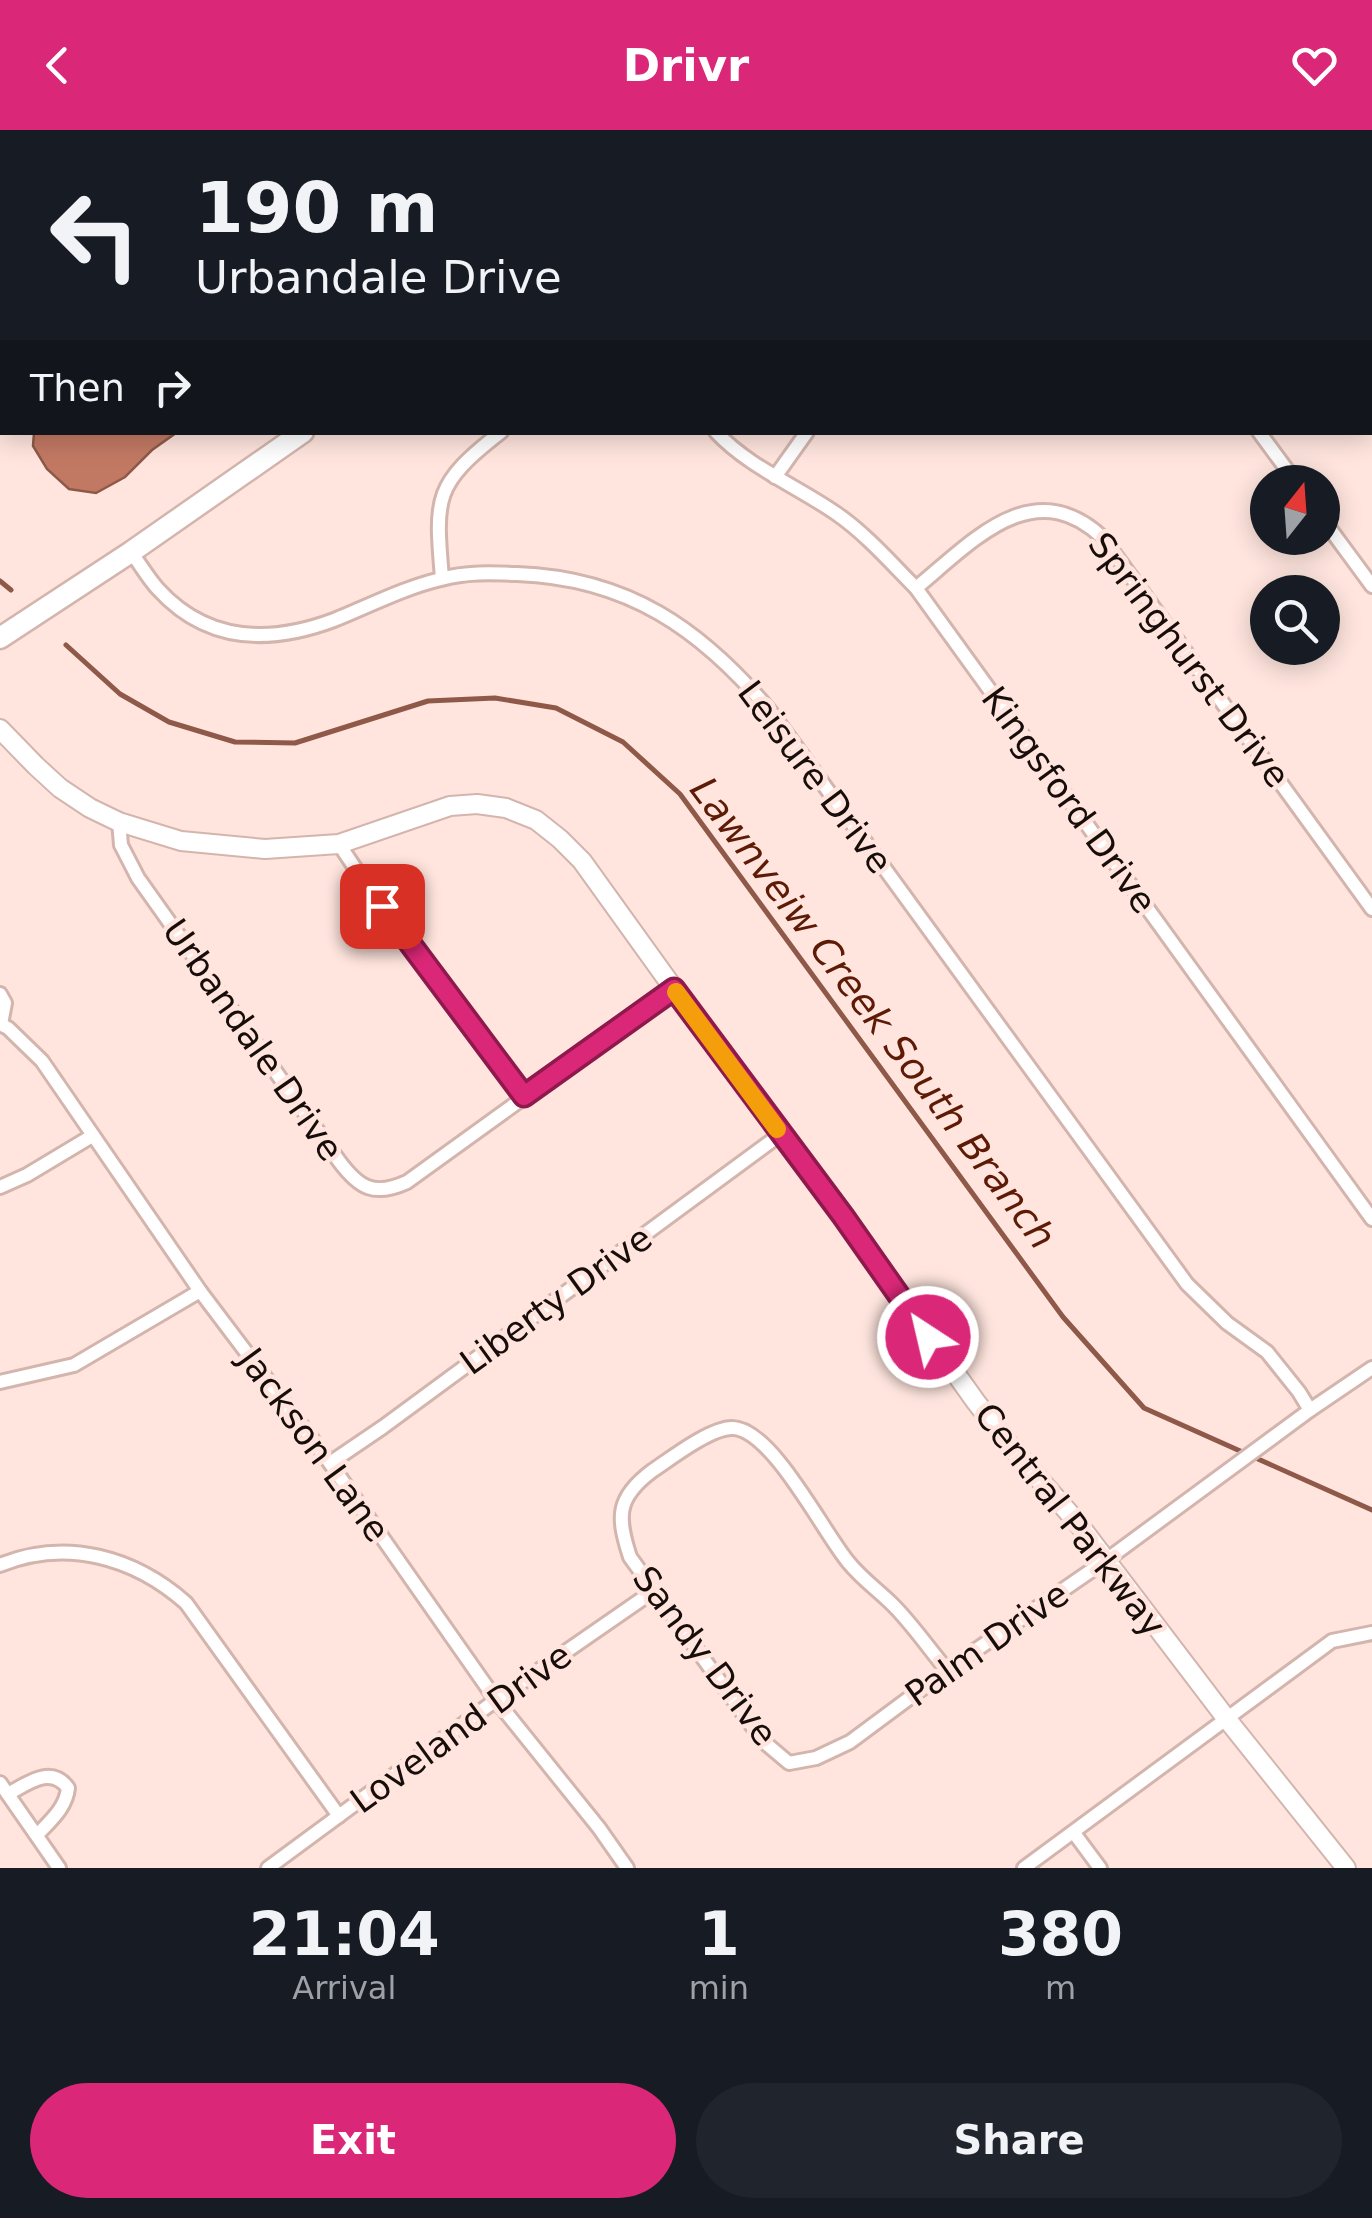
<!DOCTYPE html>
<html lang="en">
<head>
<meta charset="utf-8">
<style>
	body { margin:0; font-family:"DejaVu Sans",sans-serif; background:#20242c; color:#f1f3f6; height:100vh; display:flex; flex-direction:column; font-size:38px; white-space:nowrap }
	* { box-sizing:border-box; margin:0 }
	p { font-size:32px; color:#9ea1a6 }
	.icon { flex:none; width:55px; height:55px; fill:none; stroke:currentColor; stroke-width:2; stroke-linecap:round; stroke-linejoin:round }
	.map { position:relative; height:1738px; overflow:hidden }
	.panel { display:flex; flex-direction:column; background:#171b24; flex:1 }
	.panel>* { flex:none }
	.hud { position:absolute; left:0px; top:0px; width:1372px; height:305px; box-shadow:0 5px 25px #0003; background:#171b24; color:#f1f3f6; overflow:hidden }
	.needle { width:65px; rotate:17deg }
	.buttons { position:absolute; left:1250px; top:335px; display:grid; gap:20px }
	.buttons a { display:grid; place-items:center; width:90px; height:90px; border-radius:50%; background:#171b24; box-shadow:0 5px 25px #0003; font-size:50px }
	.pin { position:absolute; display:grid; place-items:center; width:85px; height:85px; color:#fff; margin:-42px; border-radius:20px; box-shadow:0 5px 15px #0006 }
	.me { position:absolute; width:110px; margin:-55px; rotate:325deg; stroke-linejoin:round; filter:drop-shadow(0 0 8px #0008) }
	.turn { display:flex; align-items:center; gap:35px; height:210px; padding:0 30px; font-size:45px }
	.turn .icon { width:130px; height:130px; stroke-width:2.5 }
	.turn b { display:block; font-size:70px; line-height:85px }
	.then { display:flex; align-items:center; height:95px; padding:0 30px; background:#0003; gap:20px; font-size:38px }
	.eta { display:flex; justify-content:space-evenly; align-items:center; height:170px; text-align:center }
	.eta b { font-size:60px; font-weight:600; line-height:70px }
	.action { display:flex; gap:20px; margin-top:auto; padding:20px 30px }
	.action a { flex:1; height:115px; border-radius:60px; background:#db2777; color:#fff; font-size:40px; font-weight:600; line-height:115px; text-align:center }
	.action a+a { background:#20242c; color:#f1f3f6 }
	header { display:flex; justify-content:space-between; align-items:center; height:130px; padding:0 30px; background:#db2777; color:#fff; font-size:45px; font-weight:600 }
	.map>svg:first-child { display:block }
	.water { fill:#c27964; stroke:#8f5949; stroke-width:2.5 }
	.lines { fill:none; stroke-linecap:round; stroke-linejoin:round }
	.stream { stroke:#8f5949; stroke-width:5 }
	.street-casing { stroke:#d3b5ad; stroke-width:18 }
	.secondary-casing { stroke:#d3b5ad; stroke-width:22 }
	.primary-casing { stroke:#d3b5ad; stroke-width:25 }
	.street { stroke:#fff; stroke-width:12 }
	.secondary { stroke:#fff; stroke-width:18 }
	.primary { stroke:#fff; stroke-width:20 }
	.route-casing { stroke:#8e194d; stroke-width:25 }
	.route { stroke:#db2777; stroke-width:18 }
	.slow { stroke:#f59e0b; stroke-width:18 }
	.labels { text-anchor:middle; stroke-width:9; stroke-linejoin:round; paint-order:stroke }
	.street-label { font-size:35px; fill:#170d0a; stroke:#ffe5de }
	.water-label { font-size:38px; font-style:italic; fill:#5d1a05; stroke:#ffe5de }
</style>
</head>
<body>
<header><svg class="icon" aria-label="back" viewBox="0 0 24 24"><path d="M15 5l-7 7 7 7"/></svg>Drivr<svg class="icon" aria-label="heart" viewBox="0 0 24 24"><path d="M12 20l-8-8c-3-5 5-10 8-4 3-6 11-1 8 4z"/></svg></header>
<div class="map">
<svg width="1372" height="1738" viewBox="0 0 1372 1738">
	<rect width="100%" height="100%" fill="#ffe5de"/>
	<polygon class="water" points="34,303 34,302 176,303 152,320 125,347 96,363 69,359 47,339 33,316"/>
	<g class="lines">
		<g class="stream">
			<polyline points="0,451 11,460"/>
			<polyline points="66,515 120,564 169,592 235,612 295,613 428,571 495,568 556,578 623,612 680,664 1063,1187 1144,1278 1372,1380"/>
		</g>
		<g class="street-casing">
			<g id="street">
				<polyline points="493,0 495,2"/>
				<polyline points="171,2 175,0"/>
				<polyline points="0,122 2,120"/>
				<path d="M 716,302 C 750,338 797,356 837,384 C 867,405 891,433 916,458 L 1372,1089"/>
				<polyline points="1259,302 1296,352"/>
				<polyline points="775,347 807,302"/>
				<polyline points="1322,388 1372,456"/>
				<path d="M 131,422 C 140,434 148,448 158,459 C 207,513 270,514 334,490 C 369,476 403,458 441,449 C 466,442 491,443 517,444 C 628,448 701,499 770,581 L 1187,1154 L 1227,1193 L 1267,1222 L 1299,1262 L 1310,1280"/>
				<path d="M 442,448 C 435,367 434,354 501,302"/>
				<path d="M 916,458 C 972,412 1033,342 1103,408 L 1372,779"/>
				<path d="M 119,692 L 121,715 L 138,748 L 339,1031 C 359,1058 374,1067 407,1052 L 674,859"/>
				<polyline points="339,714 367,756 525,966"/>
				<polyline points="0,864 5,873 1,894"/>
				<polyline points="0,894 8,898 42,931 200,1161 330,1333 496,1570 599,1698 627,1738"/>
				<polyline points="0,1057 27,1045 92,1006"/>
				<polyline points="0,1252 74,1235 200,1161"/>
				<polyline points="330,1333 383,1297 781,1004"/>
				<path d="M 0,1435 C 66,1408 134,1427 186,1473 L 339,1686"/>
				<path d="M 947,1540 C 929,1519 913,1495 893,1475 C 879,1461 862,1449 849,1433 C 824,1404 772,1298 732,1298 C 710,1298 670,1329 652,1341 C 616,1368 617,1387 630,1427 L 763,1611 L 789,1633 L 816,1628 L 850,1612 L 947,1540 L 1105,1431 L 1310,1280 L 1372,1238"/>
				<polyline points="0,1653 59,1738"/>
				<path d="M 8,1664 C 28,1653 51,1635 68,1658 C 66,1678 50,1691 37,1705"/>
				<polyline points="1074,1703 1100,1738"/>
				<polyline points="268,1738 496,1570 655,1460"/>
				<polyline points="1024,1738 1332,1511 1372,1503"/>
			</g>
		</g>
		<g class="secondary-casing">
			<polyline id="secondary" points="0,599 36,636 60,658 90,678 119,692 181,711 265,719 339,714 450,676 477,674 506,678 536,690 560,709 582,731 674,859 843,1086 976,1272 1010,1316 1077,1392 1226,1588 1346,1738"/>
		</g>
		<g class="primary-casing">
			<g id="primary">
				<polyline points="735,2 739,0"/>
				<polyline points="0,508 131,422 303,302"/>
			</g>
		</g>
		<use href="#street" class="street"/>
		<use href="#secondary" class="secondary"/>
		<use href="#primary" class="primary"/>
	</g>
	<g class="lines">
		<g class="route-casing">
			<polyline id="route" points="382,776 524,966 674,859 843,1086 928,1207"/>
		</g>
		<use href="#route" class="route"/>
		<polyline class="slow" points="676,862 777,999"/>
	</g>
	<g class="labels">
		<g class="street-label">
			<text transform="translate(1189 530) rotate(53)" y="12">Springhurst Drive</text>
			<text transform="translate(815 647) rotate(53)" y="12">Leisure Drive</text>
			<text transform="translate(1069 670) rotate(54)" y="12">Kingsford Drive</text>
			<text transform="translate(253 910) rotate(55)" y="12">Urbandale Drive</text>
			<text transform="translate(556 1170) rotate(-36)" y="12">Liberty Drive</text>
			<text transform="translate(314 1315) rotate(54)" y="12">Jackson Lane</text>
			<text transform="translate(1070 1390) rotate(52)" y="12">Central Parkway</text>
			<text transform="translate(987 1514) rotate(-35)" y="12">Palm Drive</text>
			<text transform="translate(705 1526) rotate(53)" y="12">Sandy Drive</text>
			<text transform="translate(461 1598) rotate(-36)" y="12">Loveland Drive</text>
		</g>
		<g class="water-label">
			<text transform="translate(873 883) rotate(53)" y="13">Lawnveiw Creek South Branch</text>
		</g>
	</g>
</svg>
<div class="buttons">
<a><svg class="needle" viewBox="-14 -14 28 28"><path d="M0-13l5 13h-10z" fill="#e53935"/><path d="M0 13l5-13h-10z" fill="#9ea1a6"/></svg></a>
<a><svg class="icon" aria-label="search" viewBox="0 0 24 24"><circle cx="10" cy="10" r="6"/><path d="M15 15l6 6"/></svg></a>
</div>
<div class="pin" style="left:382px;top:776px;background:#d93025"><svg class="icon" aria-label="arrive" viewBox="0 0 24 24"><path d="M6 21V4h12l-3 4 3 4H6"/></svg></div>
<svg class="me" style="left:928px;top:1207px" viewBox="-20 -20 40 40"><circle r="17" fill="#db2777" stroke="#fff" stroke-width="3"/><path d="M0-11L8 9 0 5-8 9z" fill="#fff"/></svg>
<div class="hud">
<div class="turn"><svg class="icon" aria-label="left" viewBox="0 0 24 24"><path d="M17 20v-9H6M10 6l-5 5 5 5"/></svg><div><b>190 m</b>Urbandale Drive</div></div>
<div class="then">Then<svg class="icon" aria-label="right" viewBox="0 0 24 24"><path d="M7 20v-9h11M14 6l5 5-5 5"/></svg></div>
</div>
</div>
<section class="panel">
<div class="eta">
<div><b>21:04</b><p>Arrival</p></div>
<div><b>1</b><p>min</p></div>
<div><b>380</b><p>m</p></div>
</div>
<div class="action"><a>Exit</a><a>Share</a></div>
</section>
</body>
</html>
